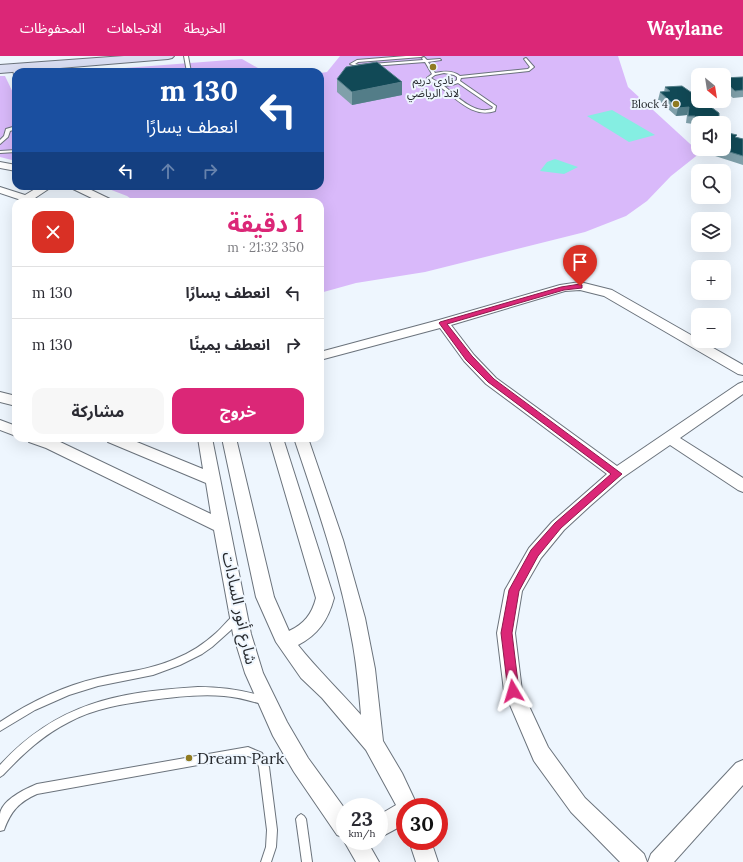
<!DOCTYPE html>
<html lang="ar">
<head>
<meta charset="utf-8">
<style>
	body { margin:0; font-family:Lora,"Noto Sans Arabic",serif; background:#f7f7f7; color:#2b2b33; direction:rtl; height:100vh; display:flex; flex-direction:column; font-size:15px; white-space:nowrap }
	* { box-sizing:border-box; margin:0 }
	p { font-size:13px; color:#7c7c81 }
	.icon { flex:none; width:22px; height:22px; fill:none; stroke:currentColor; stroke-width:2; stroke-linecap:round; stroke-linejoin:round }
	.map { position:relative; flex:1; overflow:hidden; direction:ltr }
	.details { position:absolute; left:12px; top:142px; width:312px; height:244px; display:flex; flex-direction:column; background:#fff; border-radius:12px; box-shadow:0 4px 16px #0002; direction:rtl }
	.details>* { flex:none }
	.banner { position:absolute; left:12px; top:12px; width:312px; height:122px; border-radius:12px; box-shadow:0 4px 16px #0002; direction:rtl; background:#1a4fa0; color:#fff; overflow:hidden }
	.needle { width:26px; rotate:150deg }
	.fabs { position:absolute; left:691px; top:12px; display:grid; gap:8px }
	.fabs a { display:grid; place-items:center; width:40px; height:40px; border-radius:8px; background:#fff; box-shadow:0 4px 16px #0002; font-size:20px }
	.speed { position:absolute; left:336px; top:742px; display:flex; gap:8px; font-size:20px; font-weight:700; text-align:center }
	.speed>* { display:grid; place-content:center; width:52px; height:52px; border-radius:50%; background:#fff; box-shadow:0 4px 16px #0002; line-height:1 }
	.speed small { font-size:10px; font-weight:400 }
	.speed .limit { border:6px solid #d22; background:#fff; color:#111 }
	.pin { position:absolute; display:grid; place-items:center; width:34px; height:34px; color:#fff; margin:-41px -17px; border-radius:50% 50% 50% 0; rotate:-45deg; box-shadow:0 0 4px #0007 }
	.pin .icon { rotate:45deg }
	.me { position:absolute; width:44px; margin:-22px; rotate:353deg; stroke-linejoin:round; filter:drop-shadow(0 0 3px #0008) }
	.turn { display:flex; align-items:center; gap:14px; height:84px; padding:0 20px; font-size:18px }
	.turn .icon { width:52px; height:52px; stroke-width:2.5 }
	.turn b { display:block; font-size:28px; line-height:34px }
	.lanes { display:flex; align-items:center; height:38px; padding:0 20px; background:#0003; justify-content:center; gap:20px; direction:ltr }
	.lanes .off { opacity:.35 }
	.round { display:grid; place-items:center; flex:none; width:42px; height:42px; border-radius:12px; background:#f7f7f7 }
	.headline { display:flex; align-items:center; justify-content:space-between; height:68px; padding:0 20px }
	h1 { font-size:24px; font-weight:700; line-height:30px; color:#db2777 }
	.button { display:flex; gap:8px; margin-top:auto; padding:8px 20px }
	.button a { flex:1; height:46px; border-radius:12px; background:#db2777; color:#fff; font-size:16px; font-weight:700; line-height:46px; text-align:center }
	.button a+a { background:#f7f7f7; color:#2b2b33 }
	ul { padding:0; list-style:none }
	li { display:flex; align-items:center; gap:12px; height:52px; padding:0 20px; border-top:1px solid #e1e1e2 }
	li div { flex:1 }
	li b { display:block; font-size:15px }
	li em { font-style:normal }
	header { display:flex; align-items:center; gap:24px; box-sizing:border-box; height:56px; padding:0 20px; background:#db2777; color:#fff }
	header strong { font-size:19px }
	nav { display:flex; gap:22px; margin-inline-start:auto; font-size:14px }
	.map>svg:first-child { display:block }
	.green { fill:#d9b9fa }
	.water { fill:#85eee2 }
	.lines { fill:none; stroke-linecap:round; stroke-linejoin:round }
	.lane-casing { stroke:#6b737c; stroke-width:2 }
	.street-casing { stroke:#6b737c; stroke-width:2 }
	.secondary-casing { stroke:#6b737c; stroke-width:2 }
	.lane { fill:#fff; fill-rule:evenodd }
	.street { fill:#fff; fill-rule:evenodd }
	.secondary { fill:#dadef2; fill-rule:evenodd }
	.wall { fill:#80a0aa }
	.shaded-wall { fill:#537d88 }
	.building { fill:#114956; stroke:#537d88 }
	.route { fill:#db2777; stroke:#8e194d }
	.poi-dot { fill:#907b21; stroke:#eef6fe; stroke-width:1.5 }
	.labels { text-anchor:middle; stroke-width:4; stroke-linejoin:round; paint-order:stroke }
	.far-poi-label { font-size:11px; fill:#282b2f; stroke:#eef6fe }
	.near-street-label { font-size:16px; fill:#282b2f; stroke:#eef6fe }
	.near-poi-label { font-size:16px; fill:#282b2f; stroke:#eef6fe; text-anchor:start }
</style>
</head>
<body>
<header>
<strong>Waylane</strong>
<nav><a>الخريطة</a><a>الاتجاهات</a><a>المحفوظات</a></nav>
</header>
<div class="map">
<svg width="743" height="806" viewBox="0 0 743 806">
	<rect width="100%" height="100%" fill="#eef6fe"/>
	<g class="green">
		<polygon points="340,0 618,0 628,31 700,97 671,120 647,145 626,160 585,176 425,216 356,227 320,237 320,146 136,146 127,140 101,130 320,130 320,17 327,16"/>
		<polygon points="242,3 265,16 73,16"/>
		<polygon points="0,20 5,20 16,43 16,105 0,101"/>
	</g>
	<g class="water">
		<polygon points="612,54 655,79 629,86 587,60"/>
		<polygon points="555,103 578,111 564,118 540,115 547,106"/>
	</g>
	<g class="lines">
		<g class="lane-casing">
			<g id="lane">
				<polygon points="184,0 188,0 191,16 187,16"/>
				<path d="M 406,0 L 423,0 L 421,1 L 358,6 L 355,8 L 359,9 L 423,4 L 422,2 L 424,1 L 427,4 L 440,3 L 441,4 L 428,6 L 435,17 C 444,15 453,14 460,20 L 528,13 L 530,11 L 524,3 L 526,2 L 534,11 L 529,15 L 461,22 L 460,25 L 496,50 L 495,55 C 474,62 459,45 443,33 C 437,29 432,27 427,22 L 432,18 L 425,6 L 359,11 L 350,8 L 357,4 ZM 444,17 L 454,19 L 457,21 L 457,24 C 449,29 439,28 431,22 L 435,19 ZM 458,27 L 493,51 L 492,53 C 474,59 457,40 444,30 L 452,29 Z"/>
				<polygon points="15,10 17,11 18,16 16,16 16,21 14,20 13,11"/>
				<polygon points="16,70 16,73 10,75 8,81 0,88 0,84 4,80 6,73"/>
				<polygon points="16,94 16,96 0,97 0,95"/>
				<path d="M 236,558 L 239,560 L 240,562 L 231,574 L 212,591 L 202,598 L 180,609 L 153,619 L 98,630 L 69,639 L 35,654 L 0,675 L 0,666 C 30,646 63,630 98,622 C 123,616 150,614 175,603 C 190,597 204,588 216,577 C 222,572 230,561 236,558 Z"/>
				<path d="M 198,631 C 221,631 243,634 265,641 L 268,642 L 269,645 L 268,648 L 265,649 C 251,645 238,641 224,640 C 199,638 175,641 151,644 C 123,648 95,652 69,666 C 43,679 23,698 3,719 L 0,721 L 0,709 C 57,647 117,636 198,631 Z"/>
				<path d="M 248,691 L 262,697 L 269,711 L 277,774 L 276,791 L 271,806 L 261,806 L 266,791 L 267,774 L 259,711 L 256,703 L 248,700 L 37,738 C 19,746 11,755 4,774 L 0,775 C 0,770 0,764 0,758 C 2,744 25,733 37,728 Z"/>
				<polygon points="301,758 304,760 306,763 312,806 302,806 296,763 298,760"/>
			</g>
		</g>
		<g class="street-casing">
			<g id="street">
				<polygon points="0,106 16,109 16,115 0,112"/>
				<polygon points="40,130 53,130 35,142 42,144 43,146 27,146 0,137 0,131 25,139"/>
				<polygon points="70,130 83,130 112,144 113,146 100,146 71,132"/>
				<polygon points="580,226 612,234 698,283 698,285 701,285 743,309 743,319 738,318 604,240 580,234 565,235 451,269 474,299 496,322 617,410 738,328 743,326 743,338 680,382 743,422 743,436 738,434 670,389 622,422 590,450 564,474 541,502 522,535 515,577 522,635 548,691 585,742 644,798 647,806 620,806 571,756 534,705 504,635 497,577 505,534 529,492 552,466 607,418 486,328 464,305 440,272 320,304 320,296 439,264 560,229"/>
				<polygon points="0,336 16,340 16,350 0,346"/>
				<polygon points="0,364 16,370 16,380 0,374"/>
				<polygon points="27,382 50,382 56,384 211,458 206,427 108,386 106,382 127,382 203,413 198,382 212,382 251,578 263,617 287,666 308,702 345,753 345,782 337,779 294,716 273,680 245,617 233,578 214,474 46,392 29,386"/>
				<path d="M 222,382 L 236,382 L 274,541 L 289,575 C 304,568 312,558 316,542 L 269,382 L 283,382 L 334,542 C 328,564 318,579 298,589 C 317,613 340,635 361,659 C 359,635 357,612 353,589 C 341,519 317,450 294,382 L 308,382 L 343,484 L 365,562 L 375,613 L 383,685 L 402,717 L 418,751 L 405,751 L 405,768 L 379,782 L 379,759 L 396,749 L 366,694 L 322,642 L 301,622 L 276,586 L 256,541 Z"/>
				<polygon points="743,704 743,729 674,806 648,806 651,798 736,707"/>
				<polygon points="345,783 345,785 367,785 379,806 356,806 344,785"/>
				<polygon points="409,785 431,785 438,806 416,806"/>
			</g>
		</g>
		<g class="secondary-casing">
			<polygon id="secondary" points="124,0 174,0 172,2 168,3 0,17 0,9"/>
		</g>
		<use href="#lane" class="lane"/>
		<use href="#street" class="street"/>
		<use href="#secondary" class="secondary"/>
	</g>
	<g class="wall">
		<polygon points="743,21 743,41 733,42 724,34 724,22"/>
		<polygon points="337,23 402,39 352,49 337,36"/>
		<polygon points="682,30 698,67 698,82 695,81 695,74 692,74 693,68 686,67 687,59 676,60 658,44 660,36 664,36 665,31"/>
		<polygon points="736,81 743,83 743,109 709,98 710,96 704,94 705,93 724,93"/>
	</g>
	<g class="shaded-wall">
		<polygon points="402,26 402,39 352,49 352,36"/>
		<polygon points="689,51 687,59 676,60 678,52"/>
	</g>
	<g class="building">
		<polygon points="377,6 402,26 352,36 337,23 346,11"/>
		<polygon points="743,21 743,34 735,35 724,25 724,22"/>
		<polygon points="682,30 698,41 698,45 703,45 719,57 719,61 724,62 724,67 698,67 698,73 697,73 697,66 694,66 695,60 688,60 689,51 678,52 660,36 670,35 665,31"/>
		<polygon points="724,76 737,79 735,81 743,83 743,100 720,93 724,93"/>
	</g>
	<polygon class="route" points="580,228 582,229 582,232 564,234 447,268 472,300 494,323 622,418 561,472 538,500 519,535 512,577 519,635 517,639 513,640 509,639 508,635 501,577 509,534 531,494 555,467 611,418 488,326 466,304 439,267 440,266 561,231"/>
	<g class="poi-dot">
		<circle cx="433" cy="11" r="4"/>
		<circle cx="676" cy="48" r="4"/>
		<circle cx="189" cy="702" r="4"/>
	</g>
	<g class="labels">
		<g class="far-poi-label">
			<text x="433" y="28">نادي دريم<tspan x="433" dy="13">لاند الرياضي</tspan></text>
			<text x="668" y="52" text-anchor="end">Block 4</text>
		</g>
		<g class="near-street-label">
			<text transform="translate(240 552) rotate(78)" y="6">شارع أنور السادات</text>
		</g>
		<g class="near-poi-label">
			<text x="197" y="708">Dream Park</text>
		</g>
	</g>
</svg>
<div class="fabs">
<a><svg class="needle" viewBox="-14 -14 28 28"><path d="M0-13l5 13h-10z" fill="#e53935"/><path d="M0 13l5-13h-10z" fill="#7c7c81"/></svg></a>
<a><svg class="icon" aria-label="sound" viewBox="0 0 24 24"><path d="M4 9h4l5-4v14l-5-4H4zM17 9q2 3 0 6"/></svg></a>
<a><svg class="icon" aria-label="search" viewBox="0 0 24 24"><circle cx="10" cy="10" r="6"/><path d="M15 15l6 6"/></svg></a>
<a><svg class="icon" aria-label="layers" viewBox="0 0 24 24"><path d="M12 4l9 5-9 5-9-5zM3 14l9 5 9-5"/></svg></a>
<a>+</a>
<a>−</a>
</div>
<div class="speed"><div>23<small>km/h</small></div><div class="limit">30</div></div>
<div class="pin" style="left:580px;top:230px;background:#d93025"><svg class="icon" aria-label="arrive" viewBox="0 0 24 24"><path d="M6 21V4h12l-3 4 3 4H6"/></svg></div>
<svg class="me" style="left:513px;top:635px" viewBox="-20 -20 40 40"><path d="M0-17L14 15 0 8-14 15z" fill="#db2777" stroke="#fff" stroke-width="4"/></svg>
<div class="banner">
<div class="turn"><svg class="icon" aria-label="left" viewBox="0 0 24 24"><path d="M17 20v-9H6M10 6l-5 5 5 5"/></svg><div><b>130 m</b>انعطف يسارًا</div></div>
<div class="lanes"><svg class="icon" aria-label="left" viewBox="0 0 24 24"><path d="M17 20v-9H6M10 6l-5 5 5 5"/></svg><svg class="icon off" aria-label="ahead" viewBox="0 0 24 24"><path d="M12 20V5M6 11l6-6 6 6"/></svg><svg class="icon off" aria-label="right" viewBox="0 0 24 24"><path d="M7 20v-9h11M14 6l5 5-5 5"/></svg></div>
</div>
<section class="details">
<div class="headline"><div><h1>1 دقيقة</h1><p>350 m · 21:32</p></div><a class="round" style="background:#d93025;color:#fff"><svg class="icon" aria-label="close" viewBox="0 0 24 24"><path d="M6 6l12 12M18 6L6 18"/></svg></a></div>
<ul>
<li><svg class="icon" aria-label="left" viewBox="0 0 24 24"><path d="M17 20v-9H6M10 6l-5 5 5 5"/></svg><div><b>انعطف يسارًا</b></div><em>130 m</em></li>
<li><svg class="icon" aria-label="right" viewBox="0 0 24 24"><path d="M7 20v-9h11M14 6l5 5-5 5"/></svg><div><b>انعطف يمينًا</b></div><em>130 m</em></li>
</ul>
<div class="button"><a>خروج</a><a>مشاركة</a></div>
</section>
</div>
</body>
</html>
